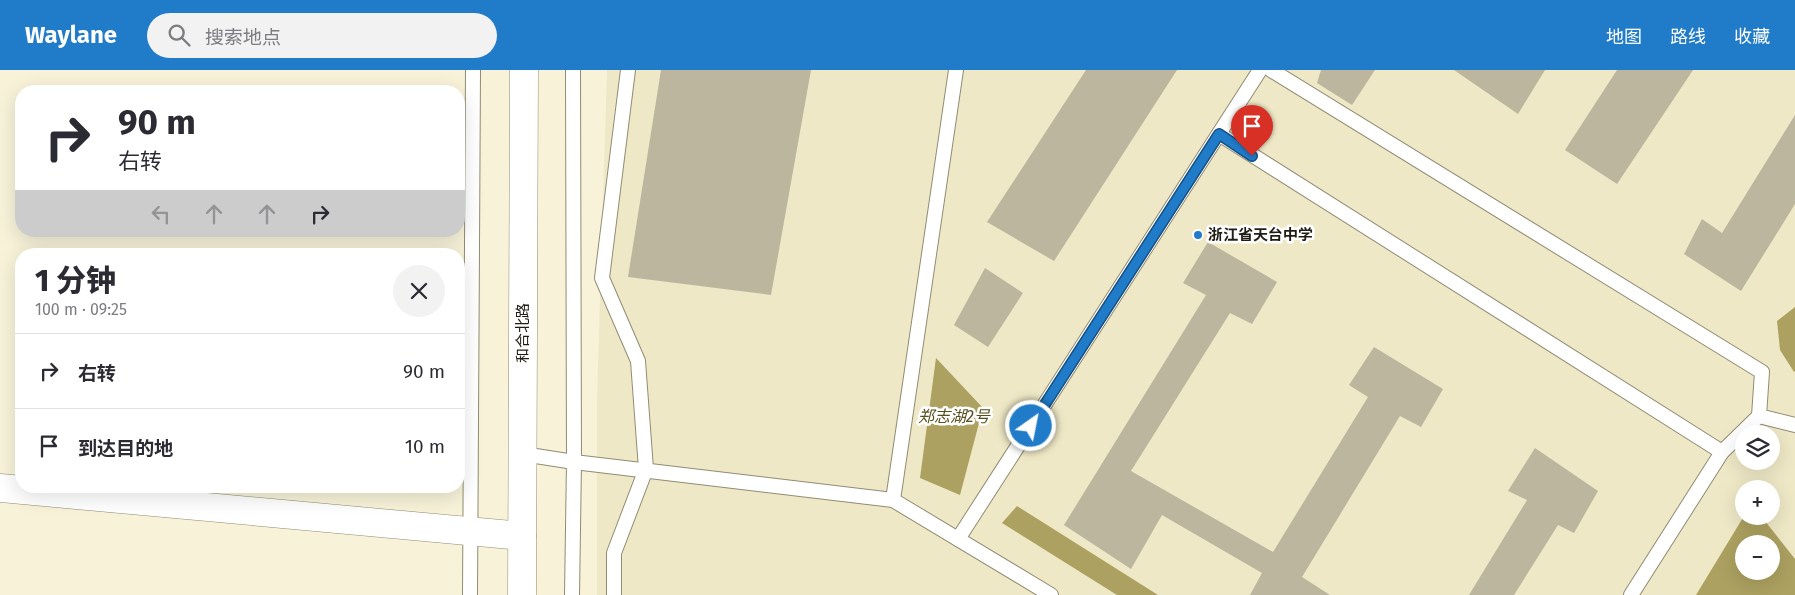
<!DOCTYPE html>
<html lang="zh">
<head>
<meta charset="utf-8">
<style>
	body { margin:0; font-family:"Fira Sans","Noto Sans SC",sans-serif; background:#f2f2f3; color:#2b2b33; height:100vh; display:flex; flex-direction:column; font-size:19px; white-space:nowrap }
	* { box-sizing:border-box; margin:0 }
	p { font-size:16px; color:#7c7c81 }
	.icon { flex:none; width:28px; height:28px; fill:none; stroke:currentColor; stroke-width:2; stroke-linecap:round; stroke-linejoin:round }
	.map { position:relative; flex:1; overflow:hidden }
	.side { position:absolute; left:15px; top:178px; width:450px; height:245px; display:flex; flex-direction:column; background:#fff; border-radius:20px; box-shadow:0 5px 20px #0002 }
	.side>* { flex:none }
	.top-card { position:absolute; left:15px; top:15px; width:450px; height:152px; border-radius:20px; box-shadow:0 5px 20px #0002; background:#fff; color:#2b2b33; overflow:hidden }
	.buttons { position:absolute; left:1735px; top:355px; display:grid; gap:10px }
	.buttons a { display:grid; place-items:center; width:45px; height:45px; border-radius:50%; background:#fff; box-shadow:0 5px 20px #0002; font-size:25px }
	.pin { position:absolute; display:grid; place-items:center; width:42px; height:42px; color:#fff; margin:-51px -21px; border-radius:50% 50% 50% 0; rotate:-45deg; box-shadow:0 0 5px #0007 }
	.pin .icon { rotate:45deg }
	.me { position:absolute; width:55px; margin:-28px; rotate:33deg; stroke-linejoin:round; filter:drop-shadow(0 0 4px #0008) }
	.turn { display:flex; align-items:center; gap:18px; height:105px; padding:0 20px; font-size:22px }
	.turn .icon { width:65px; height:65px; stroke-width:2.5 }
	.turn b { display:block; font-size:35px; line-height:42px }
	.lanes { display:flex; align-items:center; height:48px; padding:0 20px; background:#0003; justify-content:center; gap:25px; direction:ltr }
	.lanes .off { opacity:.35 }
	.round { display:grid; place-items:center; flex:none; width:52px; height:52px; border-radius:26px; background:#f2f2f3 }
	.head { display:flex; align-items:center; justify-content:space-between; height:85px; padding:0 20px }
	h1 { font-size:30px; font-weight:800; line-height:38px }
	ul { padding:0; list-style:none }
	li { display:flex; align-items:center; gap:15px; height:75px; padding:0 20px; border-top:1px solid #e1e1e2 }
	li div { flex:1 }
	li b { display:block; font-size:19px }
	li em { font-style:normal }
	header { display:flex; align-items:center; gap:30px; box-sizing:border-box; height:70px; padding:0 25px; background:#207bc8; color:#fff }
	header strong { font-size:24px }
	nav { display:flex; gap:28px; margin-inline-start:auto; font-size:18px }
	.search { width:350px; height:45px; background:#f2f2f3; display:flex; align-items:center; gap:12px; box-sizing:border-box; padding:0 18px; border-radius:28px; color:#7c7c81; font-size:19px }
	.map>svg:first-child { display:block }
	.built { fill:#eee8c6; fill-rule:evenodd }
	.water { fill:#aca160; fill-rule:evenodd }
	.building { fill:#bbb69d }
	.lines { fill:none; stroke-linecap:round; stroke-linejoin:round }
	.service-casing { stroke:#908c74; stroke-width:16 }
	.minor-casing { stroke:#908c74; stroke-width:29 }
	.secondary-casing { stroke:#908c74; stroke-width:29 }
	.service { stroke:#fff; stroke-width:14 }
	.minor { stroke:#fff; stroke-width:28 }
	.secondary { stroke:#fff; stroke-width:28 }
	.route-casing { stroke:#155082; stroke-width:12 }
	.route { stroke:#207bc8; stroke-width:9 }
	.poi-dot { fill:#207bc8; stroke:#fefffe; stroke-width:2 }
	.labels { text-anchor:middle; stroke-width:5; stroke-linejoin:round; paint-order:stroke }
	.poi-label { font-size:15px; font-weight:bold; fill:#1f1d14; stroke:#fefffe; text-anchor:start }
	.street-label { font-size:15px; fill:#1f1d14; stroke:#fefffe }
	.water-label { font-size:16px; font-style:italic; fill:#574f1d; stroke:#fefffe }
</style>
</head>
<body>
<header>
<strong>Waylane</strong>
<div class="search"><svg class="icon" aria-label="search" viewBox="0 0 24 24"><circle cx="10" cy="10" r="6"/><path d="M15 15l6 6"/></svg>搜索地点</div>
<nav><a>地图</a><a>路线</a><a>收藏</a></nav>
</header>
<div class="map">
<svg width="1795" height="525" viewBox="0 0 1795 525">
	<rect width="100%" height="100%" fill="#f7f2d8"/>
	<path class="built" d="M 607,0 L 1795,0 L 1795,525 L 597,525 L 597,329 ZM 1744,364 L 1771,364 L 1771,391 L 1744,391 ZM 1744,419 L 1771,419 L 1771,446 L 1744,446 ZM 1744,474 L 1771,474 L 1771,501 L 1744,501 Z"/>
	<g class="water">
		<polygon points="1795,237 1795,301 1794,302 1780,280 1777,251"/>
		<polygon points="936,288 983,338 960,425 920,408"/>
		<polygon points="1017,436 1158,525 1117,525 1002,453"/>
		<path d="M 1744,446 L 1756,446 L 1765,451 L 1795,489 L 1795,525 L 1696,525 ZM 1744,474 L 1771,474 L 1771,501 L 1744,501 Z"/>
	</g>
	<g class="building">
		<polygon points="661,0 811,0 771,225 628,207"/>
		<polygon points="1086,0 1177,0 1054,191 987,152"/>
		<polygon points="1321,0 1375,0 1352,35 1317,13"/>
		<polygon points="1454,0 1545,0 1518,44"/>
		<polygon points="1617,0 1693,0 1617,114 1565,80"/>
		<polygon points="1795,45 1795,134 1741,221 1684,184 1702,149 1722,163"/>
		<polygon points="1208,172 1277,212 1252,254 1230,243 1131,401 1273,482 1368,327 1349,315 1374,277 1443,319 1421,357 1400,346 1302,507 1330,525 1250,525 1262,503 1162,445 1131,499 1064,455 1206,225 1183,213"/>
		<polygon points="985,198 1023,223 988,277 954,255"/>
		<polygon points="1535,378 1598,421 1574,463 1558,455 1514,525 1469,525 1527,430 1508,421"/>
	</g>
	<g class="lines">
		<g class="service-casing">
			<g id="service">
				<polyline points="1271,0 1762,302 1759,346 1795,355"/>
				<polyline points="1219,64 1722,382"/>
				<polyline points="523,384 574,392 893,430 1051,525"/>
				<polyline points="893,430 956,0"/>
				<polyline points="958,469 1260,0"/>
				<polyline points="470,525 473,0"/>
				<polyline points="572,525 574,392 573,0"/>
				<polyline points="614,525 614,483 646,399 638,291 602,208 628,0"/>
				<polyline points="1631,525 1722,382 1759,346"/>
			</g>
		</g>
		<g class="minor-casing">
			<polyline id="minor" points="0,418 522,466"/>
		</g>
		<g class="secondary-casing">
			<polyline id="secondary" points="522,525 524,0"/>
		</g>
		<use href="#service" class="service"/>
		<use href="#minor" class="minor"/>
		<use href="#secondary" class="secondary"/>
	</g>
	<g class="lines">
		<g class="route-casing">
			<polyline id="route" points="1031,356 1219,64 1252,86"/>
		</g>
		<use href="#route" class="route"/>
	</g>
	<circle class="poi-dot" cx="1198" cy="165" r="5"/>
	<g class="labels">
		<g class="poi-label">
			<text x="1208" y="170">浙江省天台中学</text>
		</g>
		<g class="street-label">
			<text transform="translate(523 263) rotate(-90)" y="5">和合北路</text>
		</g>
		<g class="water-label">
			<text x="954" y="352">郑志湖2号</text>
		</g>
	</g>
</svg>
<div class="buttons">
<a><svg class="icon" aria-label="layers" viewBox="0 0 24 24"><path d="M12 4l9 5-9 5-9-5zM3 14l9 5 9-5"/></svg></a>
<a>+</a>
<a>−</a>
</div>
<div class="pin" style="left:1252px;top:86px;background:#d93025"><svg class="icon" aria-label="arrive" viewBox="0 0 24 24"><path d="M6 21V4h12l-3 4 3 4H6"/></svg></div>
<svg class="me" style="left:1031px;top:356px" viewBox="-20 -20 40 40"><circle r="17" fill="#207bc8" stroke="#fff" stroke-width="3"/><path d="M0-11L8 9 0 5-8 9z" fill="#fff"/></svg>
<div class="top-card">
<div class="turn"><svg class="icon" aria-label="right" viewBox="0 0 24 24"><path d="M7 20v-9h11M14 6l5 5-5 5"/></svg><div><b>90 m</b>右转</div></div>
<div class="lanes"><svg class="icon off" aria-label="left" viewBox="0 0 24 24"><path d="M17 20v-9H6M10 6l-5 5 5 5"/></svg><svg class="icon off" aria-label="ahead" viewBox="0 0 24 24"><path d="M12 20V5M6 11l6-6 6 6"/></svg><svg class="icon off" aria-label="ahead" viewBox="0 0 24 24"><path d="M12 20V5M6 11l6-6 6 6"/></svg><svg class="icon" aria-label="right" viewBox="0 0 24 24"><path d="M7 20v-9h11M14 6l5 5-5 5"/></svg></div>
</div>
<section class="side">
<div class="head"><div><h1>1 分钟</h1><p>100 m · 09:25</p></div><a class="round"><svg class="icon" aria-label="close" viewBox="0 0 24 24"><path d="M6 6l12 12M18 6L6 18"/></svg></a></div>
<ul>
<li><svg class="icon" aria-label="right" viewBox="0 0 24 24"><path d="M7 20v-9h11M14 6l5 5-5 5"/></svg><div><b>右转</b></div><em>90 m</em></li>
<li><svg class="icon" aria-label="arrive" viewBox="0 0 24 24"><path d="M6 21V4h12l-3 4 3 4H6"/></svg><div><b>到达目的地</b></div><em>10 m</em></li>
</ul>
</section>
</div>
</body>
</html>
